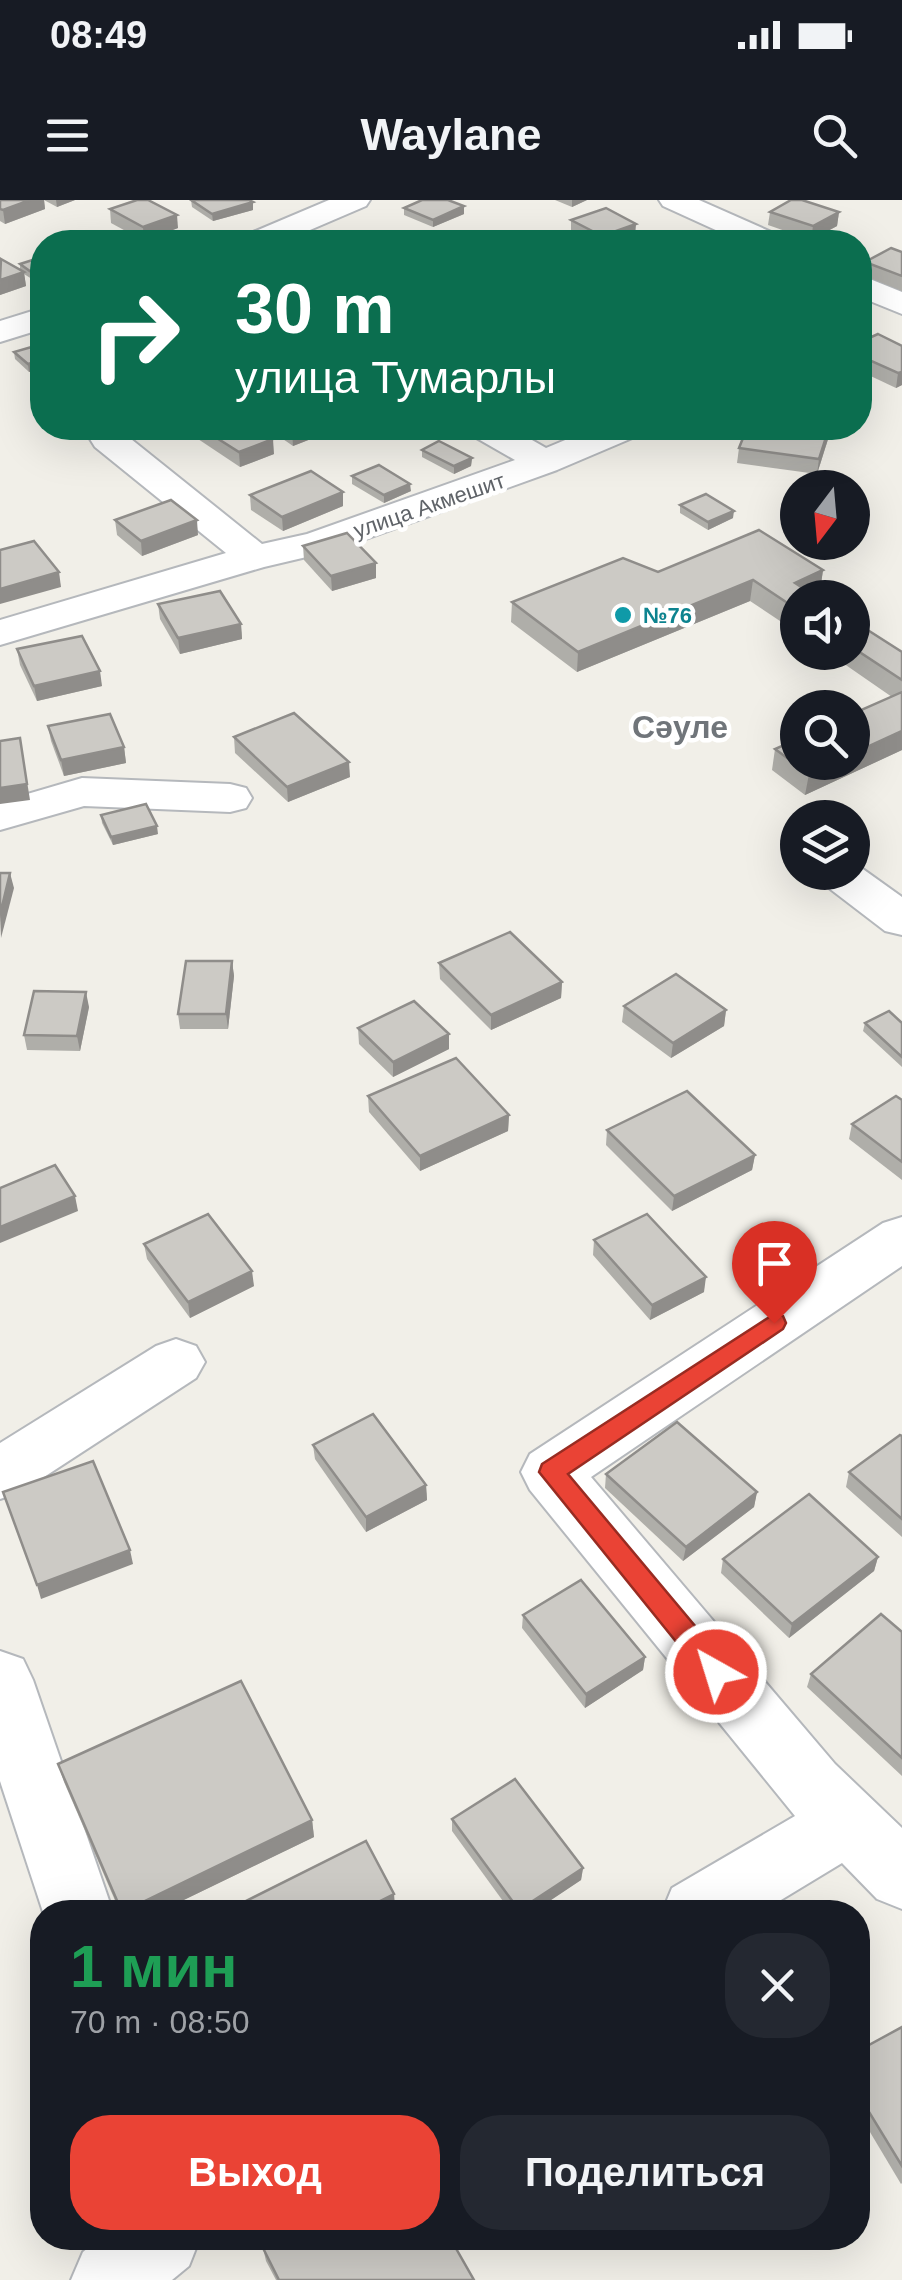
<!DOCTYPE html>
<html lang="ru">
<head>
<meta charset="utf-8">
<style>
	body { margin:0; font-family:Arial,sans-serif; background:#242831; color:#f1f3f6; height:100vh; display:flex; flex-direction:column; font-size:38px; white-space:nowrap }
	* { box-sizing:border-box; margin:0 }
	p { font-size:32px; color:#9ea1a6 }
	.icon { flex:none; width:55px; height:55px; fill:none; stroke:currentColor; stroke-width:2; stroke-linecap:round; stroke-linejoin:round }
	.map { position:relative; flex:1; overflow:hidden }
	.side { position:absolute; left:30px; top:1700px; width:840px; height:350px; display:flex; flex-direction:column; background:#171b24; border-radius:40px; box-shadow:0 10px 40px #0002 }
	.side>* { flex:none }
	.banner { position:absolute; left:30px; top:30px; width:842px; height:210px; border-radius:40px; box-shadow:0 10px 40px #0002; background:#0b6e4f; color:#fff; overflow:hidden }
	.needle { width:65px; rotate:196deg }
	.tools { position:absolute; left:780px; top:270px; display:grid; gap:20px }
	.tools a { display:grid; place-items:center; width:90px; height:90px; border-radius:50%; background:#171b24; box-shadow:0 10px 40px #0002; font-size:50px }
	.pin { position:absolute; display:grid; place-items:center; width:85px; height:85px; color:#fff; margin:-102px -42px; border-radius:50% 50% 50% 0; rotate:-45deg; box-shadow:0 0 10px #0007 }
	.pin .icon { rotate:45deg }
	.me { position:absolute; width:110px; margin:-55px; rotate:321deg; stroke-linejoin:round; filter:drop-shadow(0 0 8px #0008) }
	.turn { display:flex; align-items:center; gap:35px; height:210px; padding:0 40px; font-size:45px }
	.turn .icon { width:130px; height:130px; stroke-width:2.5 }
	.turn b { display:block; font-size:70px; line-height:85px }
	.round { display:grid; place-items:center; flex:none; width:105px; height:105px; border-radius:40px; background:#242831 }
	.summary { display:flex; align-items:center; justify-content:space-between; height:170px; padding:0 40px }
	h1 { font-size:60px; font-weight:800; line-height:75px; color:#1e9e55 }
	.cta { display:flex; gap:20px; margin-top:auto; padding:20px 40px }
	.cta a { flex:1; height:115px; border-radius:40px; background:#ea4335; color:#fff; font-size:40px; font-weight:800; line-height:115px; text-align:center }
	.cta a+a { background:#242831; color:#f1f3f6 }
	.status { display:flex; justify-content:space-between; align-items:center; height:70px; padding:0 50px; background:#171b24; direction:ltr }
	.status svg { height:28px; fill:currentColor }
	header { display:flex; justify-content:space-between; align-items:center; height:130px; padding:0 40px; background:#171b24; font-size:45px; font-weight:800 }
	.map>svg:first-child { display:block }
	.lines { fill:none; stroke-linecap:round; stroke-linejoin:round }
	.minor-casing { stroke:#b5b8bc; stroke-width:4 }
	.minor { fill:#fff; fill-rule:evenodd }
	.wall { fill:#afaea9 }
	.shaded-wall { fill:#8f8d8a }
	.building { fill:#cccac5; stroke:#8f8d8a; stroke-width:2.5 }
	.route { fill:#ea4335; stroke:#982c22; stroke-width:2.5 }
	.culture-dot { fill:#0f9aa8; stroke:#fff; stroke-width:4 }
	.labels { text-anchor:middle; stroke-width:9; stroke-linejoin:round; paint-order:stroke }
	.far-street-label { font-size:22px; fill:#5f6368; stroke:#fff }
	.far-culture-label { font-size:22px; font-weight:bold; fill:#0d838f; stroke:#fff; text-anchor:start }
	.far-district-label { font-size:32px; font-weight:bold; fill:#70757a; stroke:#fff }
</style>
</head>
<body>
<div class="status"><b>08:49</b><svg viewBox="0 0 49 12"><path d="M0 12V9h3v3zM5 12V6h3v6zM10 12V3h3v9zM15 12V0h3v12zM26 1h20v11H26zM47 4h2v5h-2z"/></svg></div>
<header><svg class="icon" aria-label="menu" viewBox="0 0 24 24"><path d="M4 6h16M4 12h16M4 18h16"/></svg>Waylane<svg class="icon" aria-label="search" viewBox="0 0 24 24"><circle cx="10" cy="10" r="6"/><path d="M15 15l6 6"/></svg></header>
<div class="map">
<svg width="902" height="2080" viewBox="0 0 902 2080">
	<rect width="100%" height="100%" fill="#f1efe8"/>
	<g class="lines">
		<g class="minor-casing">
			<g id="minor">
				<polygon points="329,0 370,0 366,6 282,42 241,42 246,35"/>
				<polygon points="659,0 699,0 778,35 783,42 742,42 663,6"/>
				<polygon points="860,75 902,92 902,114 860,97"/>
				<polygon points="42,108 42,129 0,142 0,121"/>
				<polygon points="108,228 121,231 262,344 307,334 515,260 473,236 468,228 511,228 546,248 594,228 642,228 637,236 557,270 332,351 264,367 0,445 0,420 226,353 95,247 90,239 95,231"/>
				<polygon points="82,578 230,584 246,588 252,598 246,608 230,612 84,606 0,630 0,602"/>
				<polygon points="853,662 902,697 902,735 885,731 821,682 814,672 852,672"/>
				<polygon points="902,1017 902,1066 591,1277 835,1564 902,1628 902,1709 877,1699 842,1663 761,1712 662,1712 672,1688 795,1616 530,1290 521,1272 530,1254 883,1023"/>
				<polygon points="176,1139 196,1146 205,1162 196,1178 21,1292 0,1299 0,1243 156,1146"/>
				<polygon points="0,1451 23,1459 33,1480 113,1712 43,1712 0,1581"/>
				<polygon points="100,2038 200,2038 189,2066 172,2080 71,2080 83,2052"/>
			</g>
		</g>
		<use href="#minor" class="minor"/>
	</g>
	<g class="wall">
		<polygon points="0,0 75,0 57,7 44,0 45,9 5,24 0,21"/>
		<polygon points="191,0 253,2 253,10 213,21 192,7"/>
		<polygon points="555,0 587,0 572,7"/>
		<polygon points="464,6 464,14 433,27 404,15 404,8"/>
		<polygon points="110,9 178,28 144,41 111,23"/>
		<polygon points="770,12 839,12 837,26 811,40 768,25"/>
		<polygon points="571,20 635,38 621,42 588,42 571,33"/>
		<polygon points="902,52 902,91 863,75 865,62"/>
		<polygon points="42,57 42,78 35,81 24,74 26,86 0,95 0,59 20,70 20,64"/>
		<polygon points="860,142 902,146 902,185 896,188 860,171"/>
		<polygon points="42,144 42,168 29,172 15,159 14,152"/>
		<polygon points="194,228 255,228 274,254 240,267 195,237"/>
		<polygon points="267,228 339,228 293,246"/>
		<polygon points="747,228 830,228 829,236 817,274 737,263 739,248"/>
		<polygon points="422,250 472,258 471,266 454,274 422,257"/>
		<polygon points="352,276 411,291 384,303 352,284"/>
		<polygon points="343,292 343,306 283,331 251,310 250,295"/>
		<polygon points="680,305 733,318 708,330 680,313"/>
		<polygon points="115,320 198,335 142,356 117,335"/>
		<polygon points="303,346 376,363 376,378 332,391 304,360"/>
		<polygon points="823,370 820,391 798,398 798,433 750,401 577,472 511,422 512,402 658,372"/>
		<polygon points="158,404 241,424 242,439 180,454 160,419"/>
		<polygon points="852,420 902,452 902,550 805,595 772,570 775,549 892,497 827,452 852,452"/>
		<polygon points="17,449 102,486 37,501 20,465"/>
		<polygon points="48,526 124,547 126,563 64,576 51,541"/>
		<polygon points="234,537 350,577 288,602 235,553"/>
		<polygon points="101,615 158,634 113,645 102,623"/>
		<polygon points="232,761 234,776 228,829 180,829 178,814"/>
		<polygon points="439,763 562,782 561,798 491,830 440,779"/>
		<polygon points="624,806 726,810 724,826 671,858 622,822"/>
		<polygon points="89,807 80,851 27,850 24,835"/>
		<polygon points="865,823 902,823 902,867 863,831"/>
		<polygon points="358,828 449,849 393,877 359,844"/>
		<polygon points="368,896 509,915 508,931 420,971 369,912"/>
		<polygon points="902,900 902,980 849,939 852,924"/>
		<polygon points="607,930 755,955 752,970 672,1011 606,945"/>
		<polygon points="594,1040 704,1092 650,1120 593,1055"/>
		<polygon points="144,1044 254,1086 190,1118 147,1059"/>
		<polygon points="902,1236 902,1337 846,1287 849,1272"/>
		<polygon points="313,1245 426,1285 427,1300 366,1332 315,1259"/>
		<polygon points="606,1274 757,1292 754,1307 683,1361 605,1288"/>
		<polygon points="878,1357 874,1371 789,1438 721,1373 723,1359"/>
		<polygon points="523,1415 645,1457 643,1470 585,1508 522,1428"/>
		<polygon points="902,1432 902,1576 807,1487 811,1474"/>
		<polygon points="58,1564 312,1620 314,1637 159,1712 120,1712 64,1582"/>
		<polygon points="452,1619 583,1668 581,1680 533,1712 511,1712 452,1631"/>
		<polygon points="902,1827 902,1983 901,1984 858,1912 858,1851"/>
		<polygon points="263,2048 474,2080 276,2080 266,2061"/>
	</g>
	<g class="shaded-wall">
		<polygon points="30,0 44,0 45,9 5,24 3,10"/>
		<polygon points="56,0 75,0 57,7"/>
		<polygon points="572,0 587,0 572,7"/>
		<polygon points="253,2 253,10 213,21 212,14"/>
		<polygon points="464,6 464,14 433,27 433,20"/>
		<polygon points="839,12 837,26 811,40 813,26"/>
		<polygon points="177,15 178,28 144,41 143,27"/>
		<polygon points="636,24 635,38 621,42 601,42 602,36"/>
		<polygon points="42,71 42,78 35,81 34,74"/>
		<polygon points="24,72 26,86 0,95 0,80"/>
		<polygon points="42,160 42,168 29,172 28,164"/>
		<polygon points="902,172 902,185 896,188 898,173"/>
		<polygon points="301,228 339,228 293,246 292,231"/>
		<polygon points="829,228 829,236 817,274 819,259"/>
		<polygon points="273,239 274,254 240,267 239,252"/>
		<polygon points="472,258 471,266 454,274 454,266"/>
		<polygon points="410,284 411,291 384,303 384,295"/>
		<polygon points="343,292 343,306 283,331 282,317"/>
		<polygon points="734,311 733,318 708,330 708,322"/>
		<polygon points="197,320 198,335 142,356 141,341"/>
		<polygon points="376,363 376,378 332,391 331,376"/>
		<polygon points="823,370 820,391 805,398 795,383"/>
		<polygon points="59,372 61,387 0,404 0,389"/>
		<polygon points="753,380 750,401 577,472 578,452"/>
		<polygon points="241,424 242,439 180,454 178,438"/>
		<polygon points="100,471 102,486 37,501 34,486"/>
		<polygon points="902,531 902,550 805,595 809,574 834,562 852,562 852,554"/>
		<polygon points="20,538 30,600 0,604 0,588"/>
		<polygon points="124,547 126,563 64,576 61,560"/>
		<polygon points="349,562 350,577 288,602 287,587"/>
		<polygon points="157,626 158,634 113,645 111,637"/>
		<polygon points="10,673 14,688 1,738 0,715"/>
		<polygon points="232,761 234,776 228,829 226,814"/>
		<polygon points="562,782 561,798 491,830 491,815"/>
		<polygon points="86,792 89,807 80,851 77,836"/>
		<polygon points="726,810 724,826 671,858 673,843"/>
		<polygon points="449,834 449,849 393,877 393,862"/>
		<polygon points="509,915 508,931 420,971 420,956"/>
		<polygon points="755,955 752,970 672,1011 674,996"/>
		<polygon points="75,996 78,1011 0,1043 0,1027"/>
		<polygon points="252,1071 254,1086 190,1118 188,1102"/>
		<polygon points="706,1077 704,1092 650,1120 652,1105"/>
		<polygon points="426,1285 427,1300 366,1332 366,1317"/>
		<polygon points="757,1292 754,1307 683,1361 686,1347"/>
		<polygon points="130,1350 133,1364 41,1399 37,1385"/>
		<polygon points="878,1357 874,1371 789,1438 792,1424"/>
		<polygon points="645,1457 643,1470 585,1508 586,1494"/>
		<polygon points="312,1620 314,1637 159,1712 122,1712"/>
		<polygon points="583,1668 581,1680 533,1712 519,1712 519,1710"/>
		<polygon points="394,1694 395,1706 383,1712 358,1712"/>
	</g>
	<g class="building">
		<polygon points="0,0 30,0 3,10 0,9"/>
		<polygon points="137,0 148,0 177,15 143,27 110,9"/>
		<polygon points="191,0 249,0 253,2 212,14"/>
		<polygon points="422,0 448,0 464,6 433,20 404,8"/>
		<polygon points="791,0 802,0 839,12 813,26 770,12"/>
		<polygon points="606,8 636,24 602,36 571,20"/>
		<polygon points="113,34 129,42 91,42"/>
		<polygon points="891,48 902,52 902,76 865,62"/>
		<polygon points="42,57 42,71 34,74 20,64"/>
		<polygon points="1,59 24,72 0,80"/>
		<polygon points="878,134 902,146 902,172 898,173 860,156 860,142"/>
		<polygon points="42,144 42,160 28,164 14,152"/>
		<polygon points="201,228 255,228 273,239 239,252"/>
		<polygon points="747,228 829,228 819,259 739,248"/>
		<polygon points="439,241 472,258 454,266 422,250"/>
		<polygon points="379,265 410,284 384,295 352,276"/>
		<polygon points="311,271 343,292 282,317 250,295"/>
		<polygon points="706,294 734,311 708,322 680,305"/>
		<polygon points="171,300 197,320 141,341 115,320"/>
		<polygon points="759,330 823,370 795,383 818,398 798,398 798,410 753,380 578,452 512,402 623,358 658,372"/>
		<polygon points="347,333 376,363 331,376 303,346"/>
		<polygon points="34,341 59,372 0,389 0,350"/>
		<polygon points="220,391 241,424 178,438 158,404"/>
		<polygon points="852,420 902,452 902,480 852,447"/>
		<polygon points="82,436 100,471 34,486 17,449"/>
		<polygon points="902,492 902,531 852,554 852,514"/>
		<polygon points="294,513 349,562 287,587 234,537"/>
		<polygon points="110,514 124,547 61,560 48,526"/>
		<polygon points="20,538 27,584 0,588 0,541"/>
		<polygon points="798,539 798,562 834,562 809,574 775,549"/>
		<polygon points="146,604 157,626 111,637 101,615"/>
		<polygon points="0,673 10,673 0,715"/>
		<polygon points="510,732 562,782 491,815 439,763"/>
		<polygon points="186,761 232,761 226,814 178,814"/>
		<polygon points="676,774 726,810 673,843 624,806"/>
		<polygon points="34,791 86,792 77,836 24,835"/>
		<polygon points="414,801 449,834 393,862 358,828"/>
		<polygon points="889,811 902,823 902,857 865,823"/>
		<polygon points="456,858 509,915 420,956 368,896"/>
		<polygon points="687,891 755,955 674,996 607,930"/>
		<polygon points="896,896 902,900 902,962 852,924"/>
		<polygon points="55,965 75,996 0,1027 0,988"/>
		<polygon points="208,1014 252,1071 188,1102 144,1044"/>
		<polygon points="647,1014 706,1077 652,1105 594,1040"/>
		<polygon points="373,1214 426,1285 366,1317 313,1245"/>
		<polygon points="677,1222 757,1292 686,1347 606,1274"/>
		<polygon points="900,1235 902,1236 902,1319 849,1272"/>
		<polygon points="93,1261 130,1350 37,1385 3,1292"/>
		<polygon points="809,1294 878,1357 792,1424 723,1359"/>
		<polygon points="581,1380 645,1457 586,1494 523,1415"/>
		<polygon points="881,1414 902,1432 902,1558 811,1474"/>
		<polygon points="241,1481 312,1620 122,1712 58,1564"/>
		<polygon points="515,1579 583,1668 519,1710 452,1619"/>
		<polygon points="366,1641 394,1694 358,1712 224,1712"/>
		<polygon points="902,1827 902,1966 858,1894 858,1851"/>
		<polygon points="279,2038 450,2038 474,2080 279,2080 263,2048"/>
	</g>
	<polygon class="route" points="774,1114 783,1116 786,1123 783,1129 568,1274 726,1463 730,1472 726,1480 716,1484 707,1480 539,1272 542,1264"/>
	<circle class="culture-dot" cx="623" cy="415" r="10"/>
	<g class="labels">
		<g class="far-street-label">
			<text transform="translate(429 305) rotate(-19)" y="8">улица Акмешит</text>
		</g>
		<g class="far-culture-label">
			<text x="643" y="423">№76</text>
		</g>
		<g class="far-district-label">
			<text x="680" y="538">Сәуле</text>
		</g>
	</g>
</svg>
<div class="tools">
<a><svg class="needle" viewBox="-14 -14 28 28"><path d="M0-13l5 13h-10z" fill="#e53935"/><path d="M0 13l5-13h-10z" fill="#9ea1a6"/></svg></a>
<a><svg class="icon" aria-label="sound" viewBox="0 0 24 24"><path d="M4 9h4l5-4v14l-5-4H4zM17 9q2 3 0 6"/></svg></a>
<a><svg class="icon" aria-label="search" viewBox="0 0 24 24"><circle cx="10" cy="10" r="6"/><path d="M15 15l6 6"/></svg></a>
<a><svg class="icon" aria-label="layers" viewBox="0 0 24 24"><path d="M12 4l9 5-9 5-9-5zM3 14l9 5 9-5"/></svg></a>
</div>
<div class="pin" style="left:774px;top:1123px;background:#d93025"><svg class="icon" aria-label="arrive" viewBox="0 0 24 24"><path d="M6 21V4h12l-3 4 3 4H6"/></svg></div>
<svg class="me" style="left:716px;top:1472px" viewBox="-20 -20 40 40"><circle r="17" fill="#ea4335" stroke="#fff" stroke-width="3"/><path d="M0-11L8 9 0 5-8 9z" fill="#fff"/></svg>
<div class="banner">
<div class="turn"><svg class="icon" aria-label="right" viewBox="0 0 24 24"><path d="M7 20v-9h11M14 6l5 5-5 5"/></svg><div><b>30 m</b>улица Тумарлы</div></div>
</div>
<section class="side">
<div class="summary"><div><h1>1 мин</h1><p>70 m · 08:50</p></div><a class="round"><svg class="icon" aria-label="close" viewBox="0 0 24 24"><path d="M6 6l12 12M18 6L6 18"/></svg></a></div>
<div class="cta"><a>Выход</a><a>Поделиться</a></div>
</section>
</div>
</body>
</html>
